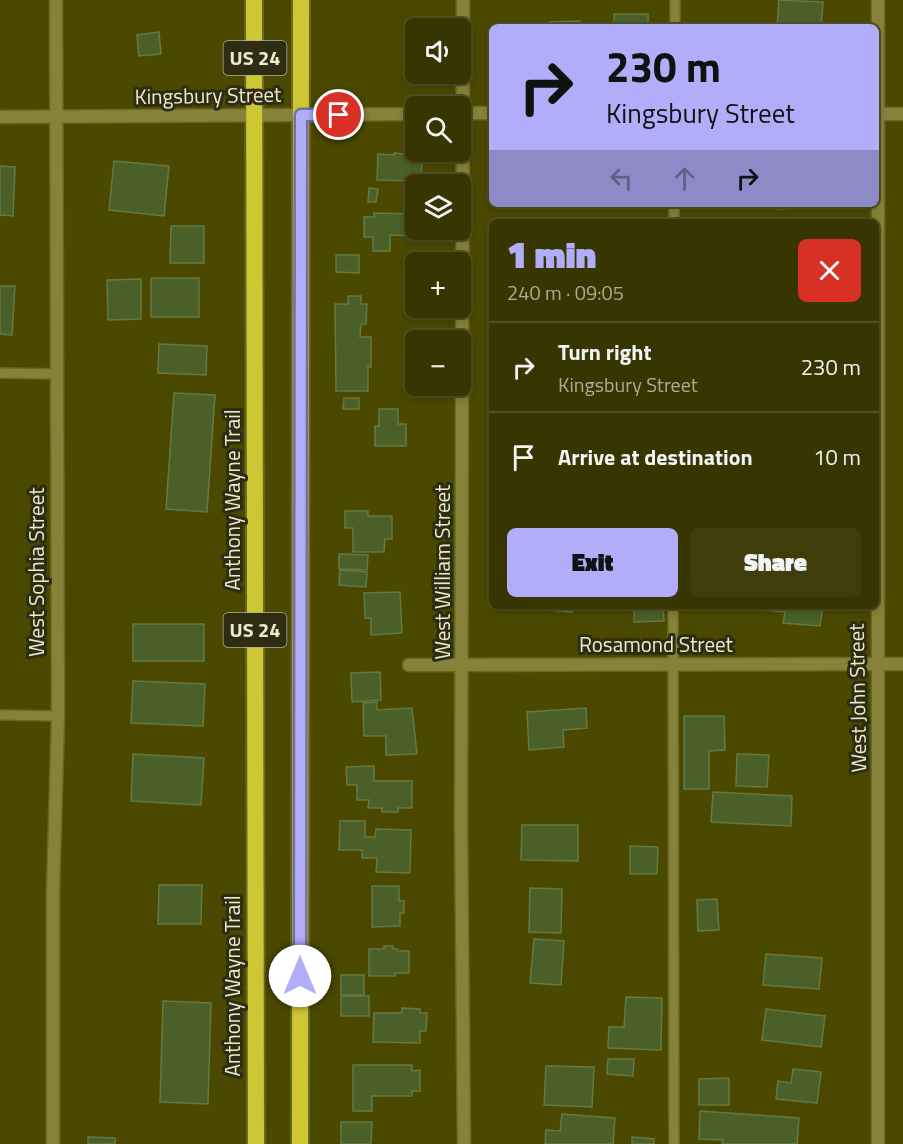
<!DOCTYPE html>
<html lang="en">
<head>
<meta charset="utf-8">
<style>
	body { margin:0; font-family:"Titillium Web",sans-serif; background:#3f3e0a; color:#f1f3f6; height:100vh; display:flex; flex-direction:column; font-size:22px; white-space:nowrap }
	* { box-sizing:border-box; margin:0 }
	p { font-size:20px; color:#abab99 }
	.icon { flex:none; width:33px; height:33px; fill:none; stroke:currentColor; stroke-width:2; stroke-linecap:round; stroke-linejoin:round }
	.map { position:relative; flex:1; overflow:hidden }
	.details { position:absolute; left:489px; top:219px; width:390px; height:390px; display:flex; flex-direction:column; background:#383600; border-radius:9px; box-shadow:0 3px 9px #0003,0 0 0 2px #525022 }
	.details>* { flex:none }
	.banner { position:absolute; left:489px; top:24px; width:390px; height:183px; border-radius:9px; box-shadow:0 3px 9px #0003,0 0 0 2px #525022; background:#b2adf9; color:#111; overflow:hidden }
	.buttons { position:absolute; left:405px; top:18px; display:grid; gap:12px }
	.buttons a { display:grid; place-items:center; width:66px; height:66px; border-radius:9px; background:#383600; box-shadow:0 3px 9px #0003,0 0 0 2px #525022; font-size:30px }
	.pin { position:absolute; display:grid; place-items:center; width:51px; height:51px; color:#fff; margin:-26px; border:3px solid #fff; border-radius:50%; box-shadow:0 2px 6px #0007 }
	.me { position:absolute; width:66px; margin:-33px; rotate:0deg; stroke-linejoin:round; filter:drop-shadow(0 0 4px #0008) }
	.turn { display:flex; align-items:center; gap:21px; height:126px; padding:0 18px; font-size:27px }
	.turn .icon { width:78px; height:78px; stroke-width:2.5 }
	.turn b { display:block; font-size:42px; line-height:51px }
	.lanes { display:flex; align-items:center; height:57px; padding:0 18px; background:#0003; justify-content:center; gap:30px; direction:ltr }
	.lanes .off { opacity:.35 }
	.round { display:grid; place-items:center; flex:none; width:63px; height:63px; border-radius:9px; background:#3f3e0a }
	.overview { display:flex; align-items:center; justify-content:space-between; height:102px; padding:0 18px }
	h1 { font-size:36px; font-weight:800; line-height:45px; color:#b2adf9 }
	.button { display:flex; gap:12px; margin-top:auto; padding:12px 18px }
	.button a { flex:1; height:69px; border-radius:9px; background:#b2adf9; color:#111; font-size:24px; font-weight:800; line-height:69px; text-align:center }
	.button a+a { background:#3f3e0a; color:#f1f3f6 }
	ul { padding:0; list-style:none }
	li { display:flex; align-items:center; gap:18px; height:90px; padding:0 18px; border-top:2px solid #525022 }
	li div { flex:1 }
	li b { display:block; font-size:22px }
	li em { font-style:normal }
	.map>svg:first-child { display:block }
	.building { fill:#4b6028; stroke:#647a42; stroke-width:1.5 }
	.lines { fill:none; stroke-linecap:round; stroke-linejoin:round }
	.service-casing { stroke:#686625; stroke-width:12 }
	.minor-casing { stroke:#686625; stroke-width:15 }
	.trunk-casing { stroke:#686625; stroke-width:20 }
	.service { stroke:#868239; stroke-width:9 }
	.minor { stroke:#868239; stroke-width:12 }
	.trunk { stroke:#cec734; stroke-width:16 }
	.route-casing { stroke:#7470a2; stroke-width:15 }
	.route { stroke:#b2adf9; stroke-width:10 }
	.labels { text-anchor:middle; stroke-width:6; stroke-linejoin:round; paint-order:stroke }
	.shield { fill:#2e2d13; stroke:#b3b394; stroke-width:1.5 }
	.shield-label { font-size:20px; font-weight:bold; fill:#ececcc }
	.street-label { font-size:21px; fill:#ececcc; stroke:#2e2d13 }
</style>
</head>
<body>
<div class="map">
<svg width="903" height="1144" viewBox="0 0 903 1144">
	<rect width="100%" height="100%" fill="#4b4800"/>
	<g class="building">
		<polygon points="779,0 823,2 821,27 777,27"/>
		<rect x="614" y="14" width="34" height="13"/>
		<polygon points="580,21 580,27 550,27 550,22"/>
		<polygon points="159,32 161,54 139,56 137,35"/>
		<polygon points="394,153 415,155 415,163 422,163 421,175 413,174 413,181 377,180 378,154 394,155"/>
		<polygon points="114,161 169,166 164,216 109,210"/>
		<polygon points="0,166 15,167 13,216 0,215"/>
		<polygon points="369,188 378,189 376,202 368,202"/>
		<polygon points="777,204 826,204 826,207 777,209"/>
		<polygon points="374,213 413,214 412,216 416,216 416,230 419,230 419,236 390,235 390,251 373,251 373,237 364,237 364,217 374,217"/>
		<polygon points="171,226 204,226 204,263 170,263"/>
		<polygon points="336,255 359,255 359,273 336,272"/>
		<rect x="151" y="278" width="48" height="39"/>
		<polygon points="141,279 141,319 108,320 107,280"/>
		<polygon points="0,286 15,286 12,335 0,334"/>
		<polygon points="348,296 361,296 361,304 367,304 366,324 361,324 360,337 371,337 371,367 368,366 368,391 336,391 335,304 348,304"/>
		<polygon points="159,344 207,346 206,375 158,373"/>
		<polygon points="174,393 215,395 207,512 166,509"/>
		<polygon points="344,398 359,398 359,409 343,409"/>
		<polygon points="379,409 398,409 398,424 406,424 406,446 375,446 375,426 379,426"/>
		<polygon points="345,511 368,511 368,516 392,516 392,539 385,539 384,552 353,552 353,528 345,528"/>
		<polygon points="339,554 368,555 367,570 339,569"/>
		<polygon points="340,570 367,572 366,587 339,585"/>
		<polygon points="400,592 402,633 371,635 371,618 365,618 364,593"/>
		<polygon points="536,606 572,606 572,612 536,609"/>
		<polygon points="634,606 663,606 664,621 634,622"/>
		<polygon points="763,606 823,606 820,626 783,623 785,612 763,610"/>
		<rect x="133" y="624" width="71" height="37"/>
		<polygon points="380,672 381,700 352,702 351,673"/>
		<polygon points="133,681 205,684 203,726 131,723"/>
		<polygon points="377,702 377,710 412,708 417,754 386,755 386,736 364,736 363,703"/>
		<polygon points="586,708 587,728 563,730 564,747 529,750 527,712"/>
		<polygon points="684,716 724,716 725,750 709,751 709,789 684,789"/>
		<polygon points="133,754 204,758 201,805 131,801"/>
		<polygon points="737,754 769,755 767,787 736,786"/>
		<polygon points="374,766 374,781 412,781 412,808 398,808 398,812 382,812 382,808 368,808 369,800 357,800 357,785 347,785 346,767"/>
		<polygon points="713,792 792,796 791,826 711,822"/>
		<polygon points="340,821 365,821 365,837 375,837 376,829 411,830 410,873 376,872 377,858 362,858 362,850 339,850"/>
		<polygon points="522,825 578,825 578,861 521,860"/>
		<polygon points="630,846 658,847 657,874 630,874"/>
		<polygon points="159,885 202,885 201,924 158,924"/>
		<polygon points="372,886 399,886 399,901 404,901 404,913 400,913 400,926 372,927"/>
		<polygon points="530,888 562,889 561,933 529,932"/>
		<polygon points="717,899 719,930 698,931 697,900"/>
		<polygon points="534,939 564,941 561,985 530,983"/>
		<polygon points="384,946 393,946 393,949 397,949 397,951 409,951 409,973 395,973 395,976 369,976 369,949 384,949"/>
		<polygon points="766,954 822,958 819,989 763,985"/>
		<rect x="341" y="975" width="23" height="20"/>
		<rect x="341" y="996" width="28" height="20"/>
		<polygon points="626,997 662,998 661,1050 608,1048 609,1027 624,1027"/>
		<polygon points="163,1001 211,1003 208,1104 160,1102"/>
		<polygon points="402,1008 420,1009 420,1013 427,1013 426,1031 420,1031 420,1043 373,1042 374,1013 402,1013"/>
		<polygon points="766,1009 825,1016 821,1047 762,1040"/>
		<polygon points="608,1059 634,1059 633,1076 607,1074"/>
		<polygon points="353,1065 412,1065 412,1071 420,1070 420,1091 412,1091 412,1096 372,1096 372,1111 353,1111"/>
		<polygon points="546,1066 594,1067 592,1107 544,1105"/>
		<polygon points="793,1069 821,1072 817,1103 776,1099 778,1081 791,1083"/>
		<polygon points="729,1078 729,1105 699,1105 699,1079"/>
		<polygon points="700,1111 799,1118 797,1144 722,1144 723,1140 699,1139"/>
		<polygon points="562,1114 615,1118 613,1144 545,1144 546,1130 560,1131"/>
		<polygon points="341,1122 372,1122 371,1144 341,1144"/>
		<polygon points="88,1137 115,1138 115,1144 88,1144"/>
		<polygon points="632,1137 654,1139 654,1144 632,1144"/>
	</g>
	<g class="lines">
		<g class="service-casing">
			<g id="service">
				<polyline points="675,27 675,0"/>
				<polyline points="674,222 674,204"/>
				<polyline points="0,373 56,374"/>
				<polyline points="673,606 674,1144"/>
				<polyline points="0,715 58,716"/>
			</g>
		</g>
		<g class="minor-casing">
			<g id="minor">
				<polyline points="463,0 461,824 464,1144"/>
				<polyline points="878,0 878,1144"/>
				<polyline points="460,113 492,113"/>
				<polyline points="876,114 903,114"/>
				<polyline points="0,117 416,114"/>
				<polyline points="409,665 903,664"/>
				<polyline points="53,1144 53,892 58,716 56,0"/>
			</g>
		</g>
		<g class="trunk-casing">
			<g id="trunk">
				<polyline points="254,0 256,1144"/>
				<polyline points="300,1144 301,0"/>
			</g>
		</g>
		<use href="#service" class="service"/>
		<use href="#minor" class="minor"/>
		<use href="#trunk" class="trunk"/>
	</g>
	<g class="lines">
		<g class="route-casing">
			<polyline id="route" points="300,976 301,115 339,115"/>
		</g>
		<use href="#route" class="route"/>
	</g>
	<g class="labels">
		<g class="shield">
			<rect x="223.5" y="41" width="63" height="34" rx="4.5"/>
			<rect x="223.5" y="613" width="63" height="34" rx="4.5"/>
		</g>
		<g class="shield-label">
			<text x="255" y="65">US 24</text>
			<text x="255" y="637">US 24</text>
		</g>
		<g class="street-label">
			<text transform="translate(208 96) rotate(-1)" y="7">Kingsbury Street</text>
			<text transform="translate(233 500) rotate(-90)" y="7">Anthony Wayne Trail</text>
			<text transform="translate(37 572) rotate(-90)" y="7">West Sophia Street</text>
			<text transform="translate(443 572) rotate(-90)" y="7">West William Street</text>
			<text x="656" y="652">Rosamond Street</text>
			<text transform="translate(858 698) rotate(-91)" y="7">West John Street</text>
			<text transform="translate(233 986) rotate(-90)" y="7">Anthony Wayne Trail</text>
		</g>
	</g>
</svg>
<div class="buttons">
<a><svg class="icon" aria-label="sound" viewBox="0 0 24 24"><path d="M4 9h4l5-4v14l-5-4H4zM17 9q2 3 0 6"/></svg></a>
<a><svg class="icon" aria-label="search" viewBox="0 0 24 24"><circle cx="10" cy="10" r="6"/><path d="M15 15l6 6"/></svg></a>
<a><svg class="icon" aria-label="layers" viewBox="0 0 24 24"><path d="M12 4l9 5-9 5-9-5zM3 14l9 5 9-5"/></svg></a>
<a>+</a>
<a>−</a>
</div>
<div class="pin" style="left:339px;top:115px;background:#d93025"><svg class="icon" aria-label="arrive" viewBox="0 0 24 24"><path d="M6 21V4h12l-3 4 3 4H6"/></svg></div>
<svg class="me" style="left:300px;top:976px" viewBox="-20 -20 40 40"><circle r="19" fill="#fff"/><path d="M0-13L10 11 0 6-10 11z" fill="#b2adf9"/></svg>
<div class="banner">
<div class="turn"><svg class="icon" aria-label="right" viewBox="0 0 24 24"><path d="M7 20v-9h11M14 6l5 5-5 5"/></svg><div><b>230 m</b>Kingsbury Street</div></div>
<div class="lanes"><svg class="icon off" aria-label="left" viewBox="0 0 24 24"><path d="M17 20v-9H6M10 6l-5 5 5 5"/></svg><svg class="icon off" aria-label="ahead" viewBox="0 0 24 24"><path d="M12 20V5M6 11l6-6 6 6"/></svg><svg class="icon" aria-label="right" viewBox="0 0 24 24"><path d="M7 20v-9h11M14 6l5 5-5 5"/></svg></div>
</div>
<section class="details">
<div class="overview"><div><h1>1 min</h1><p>240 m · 09:05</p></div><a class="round" style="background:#d93025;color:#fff"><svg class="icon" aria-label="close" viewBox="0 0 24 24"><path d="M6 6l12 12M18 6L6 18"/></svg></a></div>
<ul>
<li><svg class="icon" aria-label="right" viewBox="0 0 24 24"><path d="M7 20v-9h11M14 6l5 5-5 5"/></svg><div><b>Turn right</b><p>Kingsbury Street</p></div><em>230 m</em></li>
<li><svg class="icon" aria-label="arrive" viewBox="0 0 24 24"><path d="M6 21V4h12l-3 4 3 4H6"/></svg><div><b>Arrive at destination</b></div><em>10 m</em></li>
</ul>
<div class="button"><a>Exit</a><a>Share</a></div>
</section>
</div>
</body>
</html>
